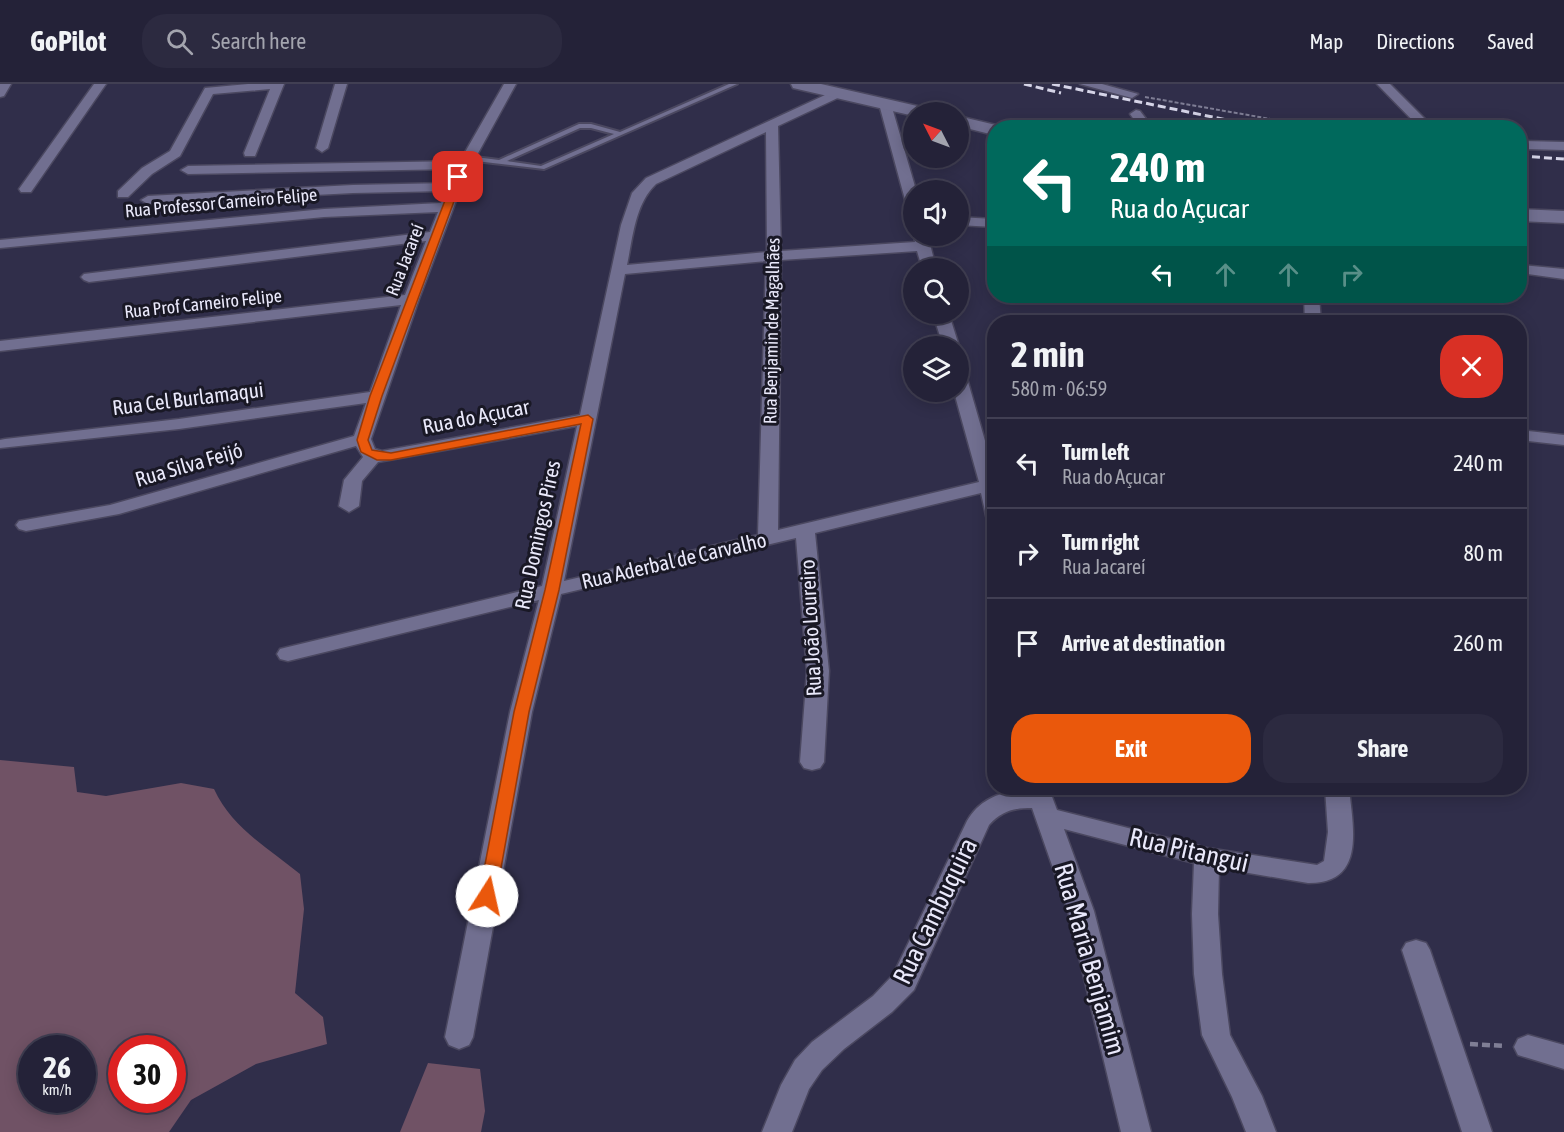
<!DOCTYPE html>
<html lang="en">
<head>
<meta charset="utf-8">
<style>
	body { margin:0; font-family:"Asap Condensed",sans-serif; background:#2c2a40; color:#f1f3f6; height:100vh; display:flex; flex-direction:column; font-size:22px; white-space:nowrap }
	* { box-sizing:border-box; margin:0 }
	p { font-size:20px; color:#a3a4ae }
	.icon { flex:none; width:33px; height:33px; fill:none; stroke:currentColor; stroke-width:2; stroke-linecap:round; stroke-linejoin:round }
	.map { position:relative; flex:1; overflow:hidden }
	.drawer { position:absolute; left:987px; top:231px; width:540px; height:480px; display:flex; flex-direction:column; background:#242238; border-radius:24px; box-shadow:0 3px 15px #0003,0 0 0 2px #413f53 }
	.drawer>* { flex:none }
	.hud { position:absolute; left:987px; top:36px; width:540px; height:183px; border-radius:24px; box-shadow:0 3px 15px #0003,0 0 0 2px #413f53; background:#00695c; color:#fff; overflow:hidden }
	.needle { width:39px; rotate:312deg }
	.tools { position:absolute; left:903px; top:18px; display:grid; gap:12px }
	.tools a { display:grid; place-items:center; width:66px; height:66px; border-radius:50%; background:#242238; box-shadow:0 3px 15px #0003,0 0 0 2px #413f53; font-size:30px }
	.speed { position:absolute; left:18px; top:951px; display:flex; gap:12px; font-size:30px; font-weight:700; text-align:center }
	.speed>* { display:grid; place-content:center; width:78px; height:78px; border-radius:50%; background:#242238; box-shadow:0 3px 15px #0003,0 0 0 2px #413f53; line-height:1 }
	.speed small { font-size:15px; font-weight:400 }
	.speed .limit { border:9px solid #d22; background:#fff; color:#111 }
	.pin { position:absolute; display:grid; place-items:center; width:51px; height:51px; color:#fff; margin:-26px; border-radius:12px; box-shadow:0 3px 9px #0006 }
	.me { position:absolute; width:66px; margin:-33px; rotate:10deg; stroke-linejoin:round; filter:drop-shadow(0 0 4px #0008) }
	.turn { display:flex; align-items:center; gap:21px; height:126px; padding:0 24px; font-size:27px }
	.turn .icon { width:78px; height:78px; stroke-width:2.5 }
	.turn b { display:block; font-size:42px; line-height:51px }
	.lanes { display:flex; align-items:center; height:57px; padding:0 24px; background:#0003; justify-content:center; gap:30px; direction:ltr }
	.lanes .off { opacity:.35 }
	.round { display:grid; place-items:center; flex:none; width:63px; height:63px; border-radius:24px; background:#2c2a40 }
	.overview { display:flex; align-items:center; justify-content:space-between; height:102px; padding:0 24px }
	h1 { font-size:36px; font-weight:700; line-height:45px }
	.cta { display:flex; gap:12px; margin-top:auto; padding:12px 24px }
	.cta a { flex:1; height:69px; border-radius:24px; background:#ea580c; color:#fff; font-size:24px; font-weight:700; line-height:69px; text-align:center }
	.cta a+a { background:#2c2a40; color:#f1f3f6 }
	ul { padding:0; list-style:none }
	li { display:flex; align-items:center; gap:18px; height:90px; padding:0 24px; border-top:2px solid #413f53 }
	li div { flex:1 }
	li b { display:block; font-size:22px }
	li em { font-style:normal }
	header { display:flex; align-items:center; gap:36px; box-sizing:border-box; height:84px; padding:0 30px; background:#242238; border-bottom:2px solid #413f53 }
	header strong { font-size:28px }
	nav { display:flex; gap:33px; margin-inline-start:auto; font-size:21px }
	.search { width:420px; height:54px; background:#2c2a40; display:flex; align-items:center; gap:15px; box-sizing:border-box; padding:0 21px; border-radius:24px; color:#a3a4ae; font-size:22px }
	.map>svg:first-child { display:block }
	.forest { fill:#705265; fill-rule:evenodd }
	.lines { fill:none; stroke-linecap:round; stroke-linejoin:round }
	.service-casing { stroke:#4b4860; stroke-width:4 }
	.minor-casing { stroke:#4b4860; stroke-width:3 }
	.secondary-casing { stroke:#4b4860; stroke-width:3 }
	.path-far1 { stroke:#7f7e95; stroke-width:2; stroke-dasharray:4 2; stroke-linecap:butt }
	.path { stroke:#7f7e95; stroke-width:4.5; stroke-dasharray:8 4; stroke-linecap:butt }
	.service { fill:#716f90; fill-rule:evenodd }
	.minor { fill:#716f90; fill-rule:evenodd }
	.secondary { fill:#716f90; fill-rule:evenodd }
	.rail { stroke:#d5d4e7; stroke-width:3; stroke-dasharray:8 4; stroke-linecap:butt }
	.route { fill:#ea580c; stroke:#983908; stroke-width:1.5 }
	.labels { text-anchor:middle; stroke-width:6; stroke-linejoin:round; paint-order:stroke }
	.far-street-label { font-size:18px; fill:#eae9fb; stroke:#191825 }
	.street-label { font-size:21px; fill:#eae9fb; stroke:#191825 }
	.near-street-label { font-size:26px; fill:#eae9fb; stroke:#191825 }
</style>
</head>
<body>
<header>
<strong>GoPilot</strong>
<div class="search"><svg class="icon" aria-label="search" viewBox="0 0 24 24"><circle cx="10" cy="10" r="6"/><path d="M15 15l6 6"/></svg>Search here</div>
<nav><a>Map</a><a>Directions</a><a>Saved</a></nav>
</header>
<div class="map">
<svg width="1564" height="1048" viewBox="0 0 1564 1048">
	<rect width="100%" height="100%" fill="#302e4a"/>
	<g class="forest">
		<path d="M 0,676 L 74,683 L 77,708 L 106,712 L 181,699 L 214,705 C 232,744 268,764 300,790 L 304,825 L 295,909 L 323,933 L 327,960 L 256,980 L 191,1016 L 169,1048 L 0,1048 ZM 32,964 L 82,964 L 82,1016 L 32,1016 ZM 122,964 L 172,964 L 172,1016 L 122,1016 Z"/>
		<polygon points="428,979 480,985 485,1027 481,1048 400,1048"/>
	</g>
	<g class="lines">
		<g class="service-casing">
			<path id="service" d="M 729,0 L 737,0 L 544,85 L 467,76 L 464,74 L 467,72 L 499,76 L 579,40 L 591,40 L 620,48 ZM 580,44 L 591,44 L 614,50 L 541,82 L 507,77 Z"/>
		</g>
		<g class="minor-casing">
			<g id="minor">
				<polygon points="0,0 11,0 4,12 0,13"/>
				<polygon points="94,0 106,0 31,108 21,108 19,105"/>
				<polygon points="248,0 284,0 255,72 245,72 244,69 270,5 213,10 180,72 152,90 128,113 118,113 118,107 142,84 170,67 205,4"/>
				<polygon points="335,0 347,0 328,64 322,68 316,64"/>
				<path d="M 504,0 L 516,0 L 465,93 L 419,215 L 371,355 L 375,365 L 382,367 L 580,331 L 621,141 L 632,109 L 646,94 L 838,5 L 844,9 L 842,12 L 778,42 L 781,167 L 915,158 L 914,152 L 928,152 L 936,184 L 922,184 L 917,167 L 781,176 L 778,446 L 979,398 L 954,308 L 958,308 L 958,286 L 966,291 L 994,388 L 994,438 L 987,436 L 981,409 L 815,449 L 829,587 L 824,678 L 820,684 L 812,686 L 804,684 L 800,678 L 807,587 L 796,454 L 561,510 L 532,628 L 473,953 L 469,961 L 459,965 L 449,961 L 445,953 L 510,628 L 539,516 L 288,577 L 280,575 L 277,570 L 280,565 L 288,563 L 542,502 L 577,342 L 378,378 L 362,397 L 359,422 L 349,428 L 339,422 L 344,396 L 363,373 L 356,362 L 119,430 L 26,447 L 19,445 L 16,441 L 19,437 L 110,421 L 354,352 L 366,319 L 179,345 L 0,364 L 0,356 L 5,355 L 179,335 L 370,308 L 401,221 L 0,267 L 0,257 L 405,211 L 426,157 L 89,198 L 84,196 L 81,193 L 84,190 L 430,148 L 438,128 L 324,133 L 0,164 L 0,156 L 324,125 L 441,119 L 446,107 L 353,109 L 148,120 L 141,116 L 148,112 L 353,101 L 449,99 L 456,85 L 188,90 L 181,86 L 188,82 L 460,77 ZM 766,48 L 767,168 L 627,181 C 633,153 635,120 656,100 ZM 766,177 L 758,451 L 564,497 L 625,190 Z"/>
				<polygon points="1080,0 1102,0 1138,10 1132,14"/>
				<polygon points="1377,0 1390,0 1434,44 1420,44"/>
				<polygon points="885,16 891,20 916,106 914,106 914,127 907,123 879,20"/>
				<polygon points="1136,26 1140,27 1153,44 1140,44 1130,30"/>
				<polygon points="1520,57 1564,58 1564,66 1520,65"/>
				<polygon points="958,133 994,135 994,143 958,141"/>
				<polygon points="1520,181 1564,185 1564,195 1520,189"/>
				<polygon points="1304,212 1319,212 1321,238 1305,238"/>
				<polygon points="933,230 949,230 959,262 958,263 943,262"/>
				<polygon points="1520,346 1564,351 1564,361 1520,356"/>
				<path d="M 1325,704 L 1349,704 C 1353,744 1366,800 1308,799 L 1219,784 L 1218,830 L 1222,890 L 1230,951 L 1262,1012 L 1276,1048 L 1246,1048 L 1232,1013 L 1202,951 L 1194,890 L 1192,830 L 1194,779 L 1064,745 L 1094,827 L 1151,1048 L 1121,1048 L 1068,827 L 1032,724 C 1013,724 1002,727 989,741 L 914,906 L 892,928 L 844,965 L 822,986 L 809,1005 L 792,1048 L 762,1048 L 781,1001 L 795,976 L 812,958 L 873,912 L 893,891 L 967,737 C 983,708 1020,701 1051,710 L 1057,726 L 1207,764 L 1317,781 L 1324,777 L 1328,748 Z"/>
				<polygon points="1416,856 1426,859 1430,866 1492,1048 1462,1048 1402,866 1406,859"/>
				<polygon points="1528,951 1564,961 1564,985 1518,971 1514,963 1518,955"/>
			</g>
		</g>
		<g class="secondary-casing">
			<g id="secondary">
				<polygon points="791,0 821,0 926,24 929,28 914,28 914,32 793,4"/>
				<polygon points="958,32 1000,42 1001,44 994,44 994,51 958,42"/>
				<polygon points="1520,125 1564,127 1564,139 1520,137"/>
			</g>
		</g>
		<polyline class="path-far1" points="1145,13 1322,44"/>
		<polyline class="path" points="1470,960 1505,962"/>
		<use href="#service" class="service"/>
		<use href="#minor" class="minor"/>
		<use href="#secondary" class="secondary"/>
		<g class="rail">
			<polyline points="1024,0 1061,9"/>
			<polyline points="1052,0 1266,44"/>
			<polyline points="1520,72 1564,75"/>
		</g>
	</g>
	<polygon class="route" points="458,90 463,93 382,312 368,356 372,366 391,369 588,331 593,335 559,506 529,628 496,812 493,817 481,817 479,812 514,628 545,506 581,340 391,376 377,376 361,368 357,356 370,312 454,93"/>
	<g class="labels">
		<g class="far-street-label">
			<text transform="translate(221 119) rotate(-5)" y="6">Rua Professor Carneiro Felipe</text>
			<text transform="translate(405 176) rotate(-69)" y="6">Rua Jacareí</text>
			<text transform="translate(203 220) rotate(-6)" y="6">Rua Prof Carneiro Felipe</text>
			<text transform="translate(772 247) rotate(-89)" y="6">Rua Benjamin de Magalhães</text>
		</g>
		<g class="street-label">
			<text transform="translate(188 315) rotate(-7)" y="7">Rua Cel Burlamaqui</text>
			<text transform="translate(476 333) rotate(-11)" y="7">Rua do Açucar</text>
			<text transform="translate(189 381) rotate(-16)" y="7">Rua Silva Feijó</text>
			<text transform="translate(538 451) rotate(-78)" y="7">Rua Domingos Pires</text>
			<text transform="translate(674 477) rotate(-13)" y="7">Rua Aderbal de Carvalho</text>
			<text transform="translate(811 544) rotate(-93)" y="7">Rua João Loureiro</text>
		</g>
		<g class="near-street-label">
			<text transform="translate(1189 766) rotate(13)" y="9">Rua Pitangui</text>
			<text transform="translate(935 827) rotate(-64)" y="9">Rua Cambuquira</text>
			<text transform="translate(1090 875) rotate(74)" y="9">Rua Maria Benjamim</text>
		</g>
	</g>
</svg>
<div class="tools">
<a><svg class="needle" viewBox="-14 -14 28 28"><path d="M0-13l5 13h-10z" fill="#e53935"/><path d="M0 13l5-13h-10z" fill="#a3a4ae"/></svg></a>
<a><svg class="icon" aria-label="sound" viewBox="0 0 24 24"><path d="M4 9h4l5-4v14l-5-4H4zM17 9q2 3 0 6"/></svg></a>
<a><svg class="icon" aria-label="search" viewBox="0 0 24 24"><circle cx="10" cy="10" r="6"/><path d="M15 15l6 6"/></svg></a>
<a><svg class="icon" aria-label="layers" viewBox="0 0 24 24"><path d="M12 4l9 5-9 5-9-5zM3 14l9 5 9-5"/></svg></a>
</div>
<div class="speed"><div>26<small>km/h</small></div><div class="limit">30</div></div>
<div class="pin" style="left:458px;top:93px;background:#d93025"><svg class="icon" aria-label="arrive" viewBox="0 0 24 24"><path d="M6 21V4h12l-3 4 3 4H6"/></svg></div>
<svg class="me" style="left:487px;top:812px" viewBox="-20 -20 40 40"><circle r="19" fill="#fff"/><path d="M0-13L10 11 0 6-10 11z" fill="#ea580c"/></svg>
<div class="hud">
<div class="turn"><svg class="icon" aria-label="left" viewBox="0 0 24 24"><path d="M17 20v-9H6M10 6l-5 5 5 5"/></svg><div><b>240 m</b>Rua do Açucar</div></div>
<div class="lanes"><svg class="icon" aria-label="left" viewBox="0 0 24 24"><path d="M17 20v-9H6M10 6l-5 5 5 5"/></svg><svg class="icon off" aria-label="ahead" viewBox="0 0 24 24"><path d="M12 20V5M6 11l6-6 6 6"/></svg><svg class="icon off" aria-label="ahead" viewBox="0 0 24 24"><path d="M12 20V5M6 11l6-6 6 6"/></svg><svg class="icon off" aria-label="right" viewBox="0 0 24 24"><path d="M7 20v-9h11M14 6l5 5-5 5"/></svg></div>
</div>
<section class="drawer">
<div class="overview"><div><h1>2 min</h1><p>580 m · 06:59</p></div><a class="round" style="background:#d93025;color:#fff"><svg class="icon" aria-label="close" viewBox="0 0 24 24"><path d="M6 6l12 12M18 6L6 18"/></svg></a></div>
<ul>
<li><svg class="icon" aria-label="left" viewBox="0 0 24 24"><path d="M17 20v-9H6M10 6l-5 5 5 5"/></svg><div><b>Turn left</b><p>Rua do Açucar</p></div><em>240 m</em></li>
<li><svg class="icon" aria-label="right" viewBox="0 0 24 24"><path d="M7 20v-9h11M14 6l5 5-5 5"/></svg><div><b>Turn right</b><p>Rua Jacareí</p></div><em>80 m</em></li>
<li><svg class="icon" aria-label="arrive" viewBox="0 0 24 24"><path d="M6 21V4h12l-3 4 3 4H6"/></svg><div><b>Arrive at destination</b></div><em>260 m</em></li>
</ul>
<div class="cta"><a>Exit</a><a>Share</a></div>
</section>
</div>
</body>
</html>
